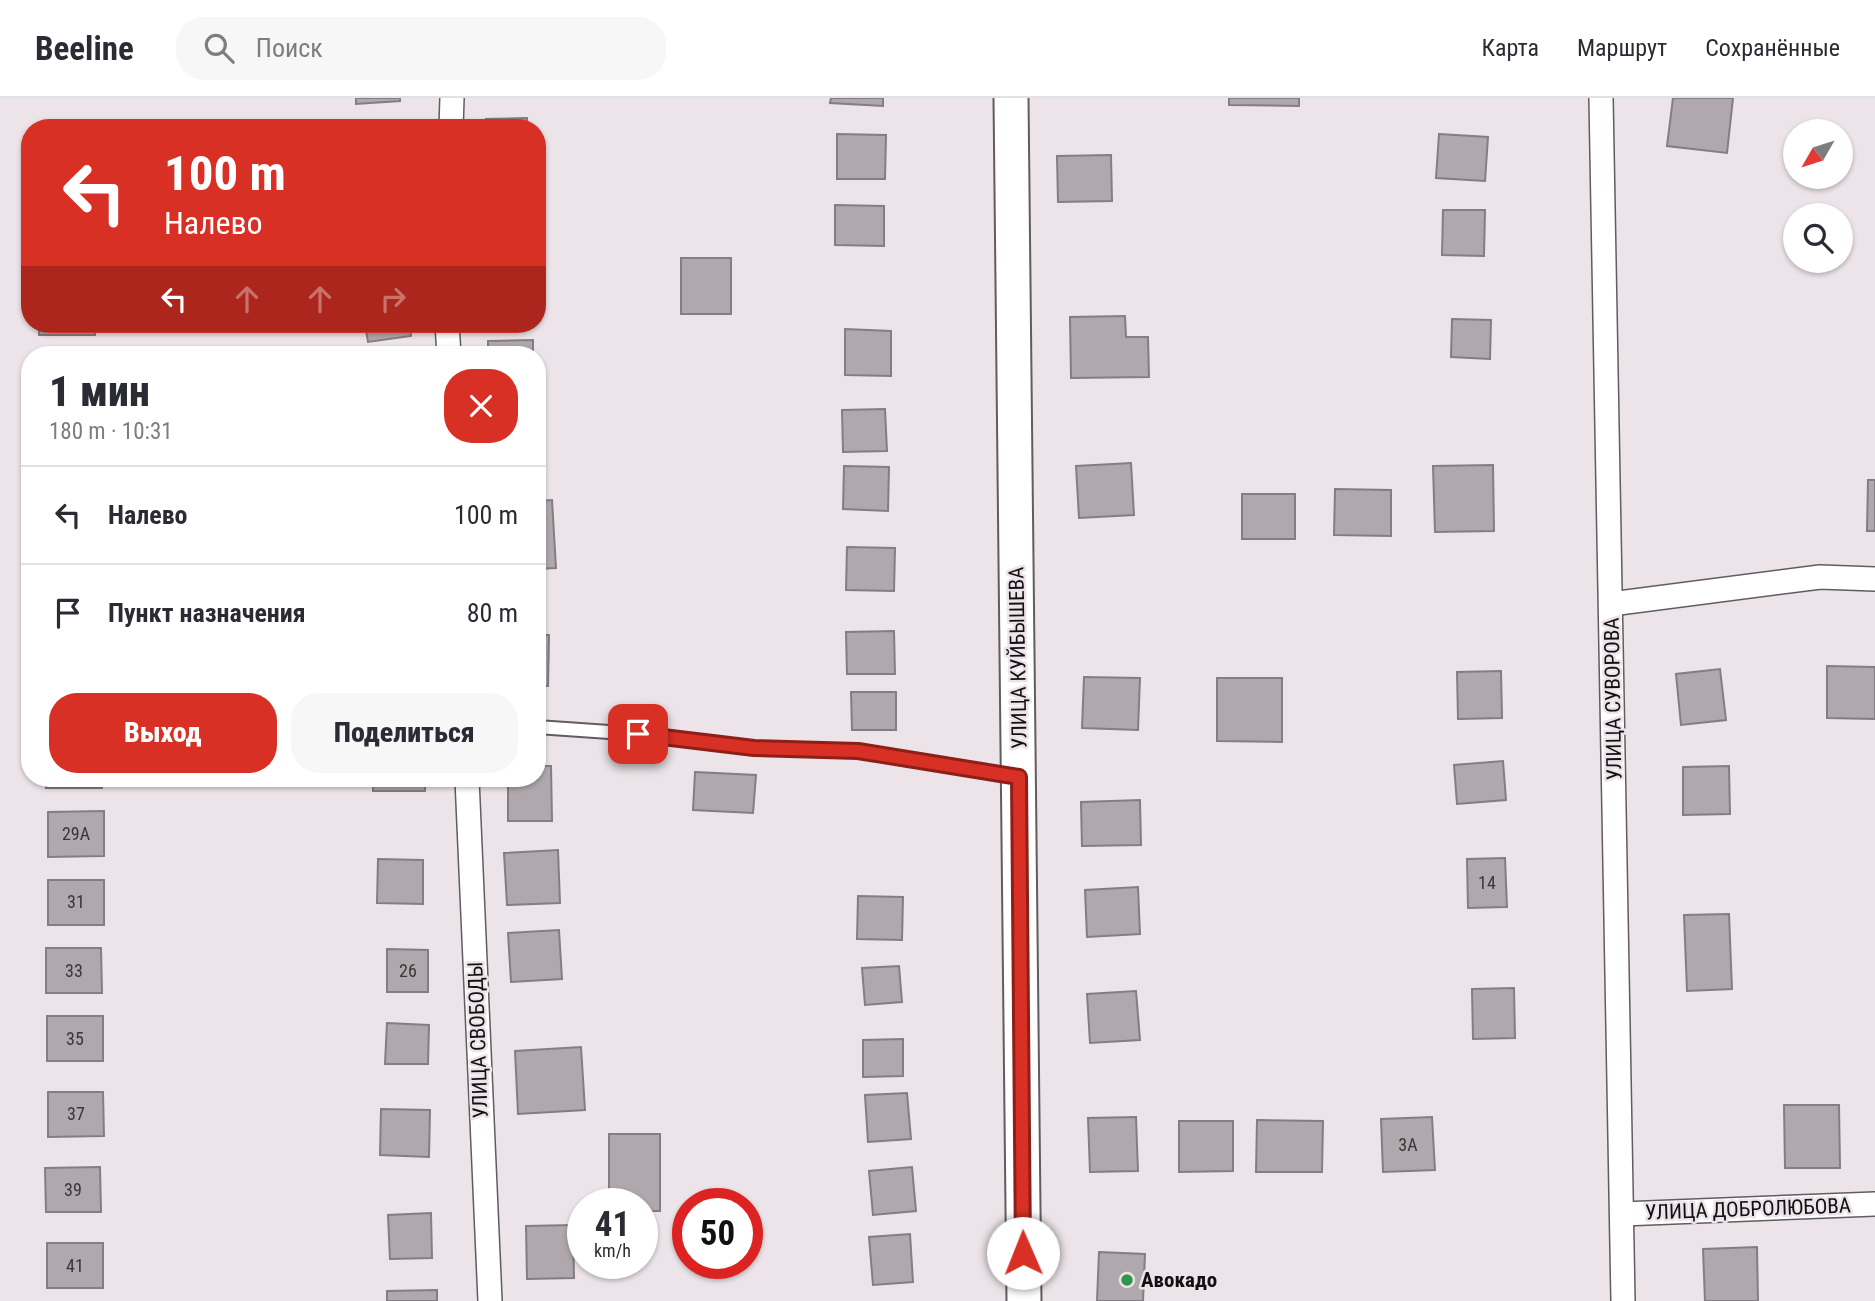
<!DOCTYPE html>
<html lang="ru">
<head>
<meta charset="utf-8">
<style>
	body { margin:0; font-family:"Roboto Condensed",sans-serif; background:#f7f7f7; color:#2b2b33; height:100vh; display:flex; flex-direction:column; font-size:26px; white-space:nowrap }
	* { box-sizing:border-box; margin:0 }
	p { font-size:23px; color:#7c7c81 }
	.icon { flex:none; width:38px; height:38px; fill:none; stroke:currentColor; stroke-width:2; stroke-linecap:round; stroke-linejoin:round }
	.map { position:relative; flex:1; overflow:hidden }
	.details { position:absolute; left:21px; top:248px; width:525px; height:441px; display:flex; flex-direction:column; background:#fff; border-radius:28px; box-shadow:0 2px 5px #0004 }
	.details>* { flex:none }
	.banner { position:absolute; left:21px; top:21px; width:525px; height:214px; border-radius:28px; box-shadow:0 2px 5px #0004; background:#d93025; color:#fff; overflow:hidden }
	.needle { width:46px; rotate:231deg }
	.fabs { position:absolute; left:1783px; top:21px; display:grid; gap:14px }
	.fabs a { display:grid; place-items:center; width:70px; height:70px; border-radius:50%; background:#fff; box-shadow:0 2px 5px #0004; font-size:35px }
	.speed { position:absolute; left:567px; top:1090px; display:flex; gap:14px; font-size:35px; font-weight:700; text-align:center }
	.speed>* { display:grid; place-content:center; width:91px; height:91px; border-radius:50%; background:#fff; box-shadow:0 2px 5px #0004; line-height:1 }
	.speed small { font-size:18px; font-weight:400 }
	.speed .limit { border:10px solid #d22; background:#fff; color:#111 }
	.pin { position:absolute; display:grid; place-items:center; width:60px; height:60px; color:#fff; margin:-30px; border-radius:14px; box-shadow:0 4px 10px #0006 }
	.me { position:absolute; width:77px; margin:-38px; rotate:359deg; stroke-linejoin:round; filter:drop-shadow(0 0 5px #0008) }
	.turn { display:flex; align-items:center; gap:24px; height:147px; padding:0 28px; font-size:32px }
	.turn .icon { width:91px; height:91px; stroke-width:2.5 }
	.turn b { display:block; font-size:49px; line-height:60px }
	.lanes { display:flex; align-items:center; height:66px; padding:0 28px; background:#0003; justify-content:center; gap:35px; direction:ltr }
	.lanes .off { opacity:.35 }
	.round { display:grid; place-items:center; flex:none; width:74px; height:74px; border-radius:28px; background:#f7f7f7 }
	.overview { display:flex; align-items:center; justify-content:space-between; height:119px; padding:0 28px }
	h1 { font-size:42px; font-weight:800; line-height:52px }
	.primary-button { display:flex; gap:14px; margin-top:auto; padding:14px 28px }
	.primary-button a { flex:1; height:80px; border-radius:28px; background:#d93025; color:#fff; font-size:28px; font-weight:800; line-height:80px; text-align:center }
	.primary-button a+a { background:#f7f7f7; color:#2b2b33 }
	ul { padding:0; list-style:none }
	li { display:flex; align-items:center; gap:21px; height:98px; padding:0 28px; border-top:2px solid #e1e1e2 }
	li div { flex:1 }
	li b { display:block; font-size:26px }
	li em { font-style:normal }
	header { display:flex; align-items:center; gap:42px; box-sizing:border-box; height:98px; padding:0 35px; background:#fff; border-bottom:2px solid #e1e1e2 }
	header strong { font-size:33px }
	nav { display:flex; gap:38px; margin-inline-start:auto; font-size:24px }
	.search { width:490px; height:63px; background:#f7f7f7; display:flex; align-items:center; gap:18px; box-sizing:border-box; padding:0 24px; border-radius:28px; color:#7c7c81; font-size:26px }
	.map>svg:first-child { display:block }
	.building { fill:#b0a8ac; stroke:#847d81; stroke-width:2 }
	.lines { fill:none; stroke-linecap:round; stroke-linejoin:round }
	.lane-casing { stroke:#625b5f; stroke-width:16 }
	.street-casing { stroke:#625b5f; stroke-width:26 }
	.secondary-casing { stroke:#625b5f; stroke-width:37 }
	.lane { stroke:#fff; stroke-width:12 }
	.street { stroke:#fff; stroke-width:23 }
	.secondary { stroke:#fff; stroke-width:33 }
	.route-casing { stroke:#8d1f18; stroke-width:18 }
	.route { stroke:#d93025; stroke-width:12 }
	.poi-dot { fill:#31964b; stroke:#ece4e8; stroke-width:2.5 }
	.labels { text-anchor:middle; stroke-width:5; stroke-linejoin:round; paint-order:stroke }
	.number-label { font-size:18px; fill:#3a3638 }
	.street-label { font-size:21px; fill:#131012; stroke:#ece4e8 }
	.poi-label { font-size:21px; font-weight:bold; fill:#131012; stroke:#ece4e8; text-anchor:start }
</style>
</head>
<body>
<header>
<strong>Beeline</strong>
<div class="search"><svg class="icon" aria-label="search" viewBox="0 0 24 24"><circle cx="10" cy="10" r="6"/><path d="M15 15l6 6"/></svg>Поиск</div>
<nav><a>Карта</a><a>Маршрут</a><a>Сохранённые</a></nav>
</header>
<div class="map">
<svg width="1875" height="1203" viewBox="0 0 1875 1203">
	<rect width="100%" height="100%" fill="#ece4e8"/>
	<g class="building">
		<polygon points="356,0 400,0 400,3 356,6"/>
		<polygon points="831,0 883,0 883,8 830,5"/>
		<polygon points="1229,0 1299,0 1299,8 1229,7"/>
		<polygon points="1673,0 1733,0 1727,55 1667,48"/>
		<polygon points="527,20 527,30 487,30 486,21"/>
		<polygon points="837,36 886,37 885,81 837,81"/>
		<polygon points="1439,36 1488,39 1485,83 1436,80"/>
		<polygon points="1111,57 1112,103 1058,104 1057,58"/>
		<polygon points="835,107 884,108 884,148 835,147"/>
		<polygon points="1443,112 1485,112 1484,158 1442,157"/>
		<rect x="681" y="160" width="50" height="56"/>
		<polygon points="1125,218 1126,239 1148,239 1149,279 1071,280 1070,219"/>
		<polygon points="1452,221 1491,222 1490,261 1451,259"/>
		<rect x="39" y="226" width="56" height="11"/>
		<polygon points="365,226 410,226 411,238 368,244"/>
		<polygon points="845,231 891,233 891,278 845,277"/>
		<polygon points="533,242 533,257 488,257 488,243"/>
		<polygon points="410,253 411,257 379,257"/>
		<polygon points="885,311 887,353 843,354 842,312"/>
		<polygon points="1131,365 1134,417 1079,420 1076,368"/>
		<polygon points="1493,367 1494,433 1435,434 1433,368"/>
		<polygon points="844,368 889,369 888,413 843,411"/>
		<polygon points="1868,382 1875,382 1875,433 1867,433"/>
		<polygon points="1335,391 1391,392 1391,438 1334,437"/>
		<rect x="1242" y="396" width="53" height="45"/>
		<polygon points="552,402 556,470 537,471 537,403"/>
		<polygon points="847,449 895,450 894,493 846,492"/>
		<polygon points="894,533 895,576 847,576 846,534"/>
		<polygon points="537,537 549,537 548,588 537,588"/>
		<polygon points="1827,568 1875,569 1875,621 1827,620"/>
		<polygon points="1720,571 1726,622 1681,627 1676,576"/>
		<polygon points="1501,573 1502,620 1458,621 1457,574"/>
		<polygon points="1084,579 1140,580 1138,632 1082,630"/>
		<polygon points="1217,580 1282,580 1282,644 1217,643"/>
		<polygon points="851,594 896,594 896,632 852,632"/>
		<polygon points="1503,663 1506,702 1457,706 1454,667"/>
		<polygon points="537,668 551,668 552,723 508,723 508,681 537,681"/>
		<polygon points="1729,668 1730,716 1683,717 1683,669"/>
		<polygon points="695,674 756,677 753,715 693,712"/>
		<rect x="46" y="681" width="56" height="9"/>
		<rect x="373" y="681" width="52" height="12"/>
		<polygon points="1140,702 1141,747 1082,748 1081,704"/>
		<polygon points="104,713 104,758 48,759 48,714"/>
		<polygon points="558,752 560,805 507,807 504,755"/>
		<polygon points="1505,760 1507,809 1468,810 1467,761"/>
		<polygon points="378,761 423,762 423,806 377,805"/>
		<rect x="48" y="782" width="56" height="45"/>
		<polygon points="1138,789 1140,836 1087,839 1085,792"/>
		<polygon points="858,798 903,799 902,842 857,841"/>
		<polygon points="1729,816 1732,891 1687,893 1684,817"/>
		<polygon points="559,832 562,881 511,884 508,835"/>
		<polygon points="46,850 101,850 102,895 46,895"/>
		<polygon points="387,851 428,852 428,894 387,894"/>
		<polygon points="899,868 902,904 865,907 862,870"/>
		<polygon points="1514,890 1515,940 1473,941 1472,891"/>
		<polygon points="1136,893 1140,942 1090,945 1087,896"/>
		<rect x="47" y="918" width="56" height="45"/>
		<polygon points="387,925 429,927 428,966 385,966"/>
		<polygon points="903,941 903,978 863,979 863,942"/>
		<polygon points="581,949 585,1012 518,1016 515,953"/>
		<polygon points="48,994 103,994 104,1038 48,1039"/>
		<polygon points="907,995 911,1041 868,1044 865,997"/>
		<polygon points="1784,1007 1839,1007 1840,1070 1785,1070"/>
		<polygon points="381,1011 430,1012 429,1059 380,1057"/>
		<polygon points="1136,1019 1138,1073 1090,1074 1088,1020"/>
		<polygon points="1432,1019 1435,1072 1383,1074 1381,1021"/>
		<polygon points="1257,1022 1323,1023 1322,1074 1256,1074"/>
		<polygon points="1179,1023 1233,1023 1233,1073 1179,1074"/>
		<polygon points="609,1036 660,1036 660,1113 642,1113 642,1106 609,1106"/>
		<polygon points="100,1069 101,1114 46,1114 45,1070"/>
		<polygon points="912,1069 916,1113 873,1117 869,1073"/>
		<polygon points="431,1115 432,1160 390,1161 388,1117"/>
		<polygon points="573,1127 574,1180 527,1181 526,1128"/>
		<polygon points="910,1136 913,1184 873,1187 869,1139"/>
		<rect x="47" y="1145" width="56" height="45"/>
		<polygon points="1757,1149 1758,1203 1705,1203 1703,1151"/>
		<polygon points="1099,1154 1145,1156 1143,1203 1097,1203"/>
		<polygon points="437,1192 437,1203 387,1203 387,1193"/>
	</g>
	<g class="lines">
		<g class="lane-casing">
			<polyline id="lane" points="537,629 638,636 754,650 857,653 1019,679"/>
		</g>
		<g class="street-casing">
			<g id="street">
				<polyline points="1601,0 1623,1203"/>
				<polyline points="451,30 452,0"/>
				<polyline points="447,226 449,257"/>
				<polyline points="1611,506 1820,479 1875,481"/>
				<polyline points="467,681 490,1203"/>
				<polyline points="1622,1116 1875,1106"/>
			</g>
		</g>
		<g class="secondary-casing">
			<polyline id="secondary" points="1011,0 1024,1203"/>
		</g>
		<use href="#lane" class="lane"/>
		<use href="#street" class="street"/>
		<use href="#secondary" class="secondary"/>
	</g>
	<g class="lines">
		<g class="route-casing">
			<polyline id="route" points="638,636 754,650 858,653 1019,679 1023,1155"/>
		</g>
		<use href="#route" class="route"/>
	</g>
	<circle class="poi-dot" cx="1127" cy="1182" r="7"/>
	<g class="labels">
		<g class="number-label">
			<text x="76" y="742">29А</text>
			<text x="1487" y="791">14</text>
			<text x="76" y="810">31</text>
			<text x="74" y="879">33</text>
			<text x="408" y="879">26</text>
			<text x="75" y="947">35</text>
			<text x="76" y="1022">37</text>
			<text x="1408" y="1053">3А</text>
			<text x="73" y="1098">39</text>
			<text x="75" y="1174">41</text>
		</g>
		<g class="street-label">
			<text transform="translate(1018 560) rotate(-91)" y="7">УЛИЦА КУЙБЫШЕВА</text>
			<text transform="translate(1613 601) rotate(-91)" y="7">УЛИЦА СУВОРОВА</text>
			<text transform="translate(478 942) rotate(-92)" y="7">УЛИЦА СВОБОДЫ</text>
			<text transform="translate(1748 1111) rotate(-2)" y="7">УЛИЦА ДОБРОЛЮБОВА</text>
		</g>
		<g class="poi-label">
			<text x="1141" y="1189">Авокадо</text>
		</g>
	</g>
</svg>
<div class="fabs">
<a><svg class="needle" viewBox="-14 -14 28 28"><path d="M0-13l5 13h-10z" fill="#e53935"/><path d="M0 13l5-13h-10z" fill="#7c7c81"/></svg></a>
<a><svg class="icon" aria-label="search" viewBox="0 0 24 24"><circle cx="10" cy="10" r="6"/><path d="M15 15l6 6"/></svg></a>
</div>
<div class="speed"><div>41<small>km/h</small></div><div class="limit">50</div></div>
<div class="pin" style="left:638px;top:636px;background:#d93025"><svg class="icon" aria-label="arrive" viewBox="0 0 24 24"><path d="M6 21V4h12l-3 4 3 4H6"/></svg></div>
<svg class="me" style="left:1023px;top:1155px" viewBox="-20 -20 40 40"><circle r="19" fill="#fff"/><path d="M0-13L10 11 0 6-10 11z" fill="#d93025"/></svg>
<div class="banner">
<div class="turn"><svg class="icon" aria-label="left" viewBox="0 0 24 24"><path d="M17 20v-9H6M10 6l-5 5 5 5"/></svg><div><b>100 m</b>Налево</div></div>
<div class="lanes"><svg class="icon" aria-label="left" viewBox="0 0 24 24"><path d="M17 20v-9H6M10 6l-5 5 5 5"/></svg><svg class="icon off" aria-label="ahead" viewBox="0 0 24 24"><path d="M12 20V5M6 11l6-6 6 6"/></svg><svg class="icon off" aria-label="ahead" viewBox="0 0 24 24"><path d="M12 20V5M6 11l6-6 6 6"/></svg><svg class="icon off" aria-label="right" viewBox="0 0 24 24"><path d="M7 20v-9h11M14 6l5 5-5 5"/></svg></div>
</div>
<section class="details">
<div class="overview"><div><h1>1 мин</h1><p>180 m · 10:31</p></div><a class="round" style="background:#d93025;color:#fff"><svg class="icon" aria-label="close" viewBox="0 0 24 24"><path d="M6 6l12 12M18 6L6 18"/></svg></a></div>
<ul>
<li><svg class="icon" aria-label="left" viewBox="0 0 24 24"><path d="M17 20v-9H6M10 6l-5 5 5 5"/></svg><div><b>Налево</b></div><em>100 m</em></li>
<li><svg class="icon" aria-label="arrive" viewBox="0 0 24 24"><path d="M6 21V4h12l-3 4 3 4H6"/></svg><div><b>Пункт назначения</b></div><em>80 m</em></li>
</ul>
<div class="primary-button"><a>Выход</a><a>Поделиться</a></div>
</section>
</div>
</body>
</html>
